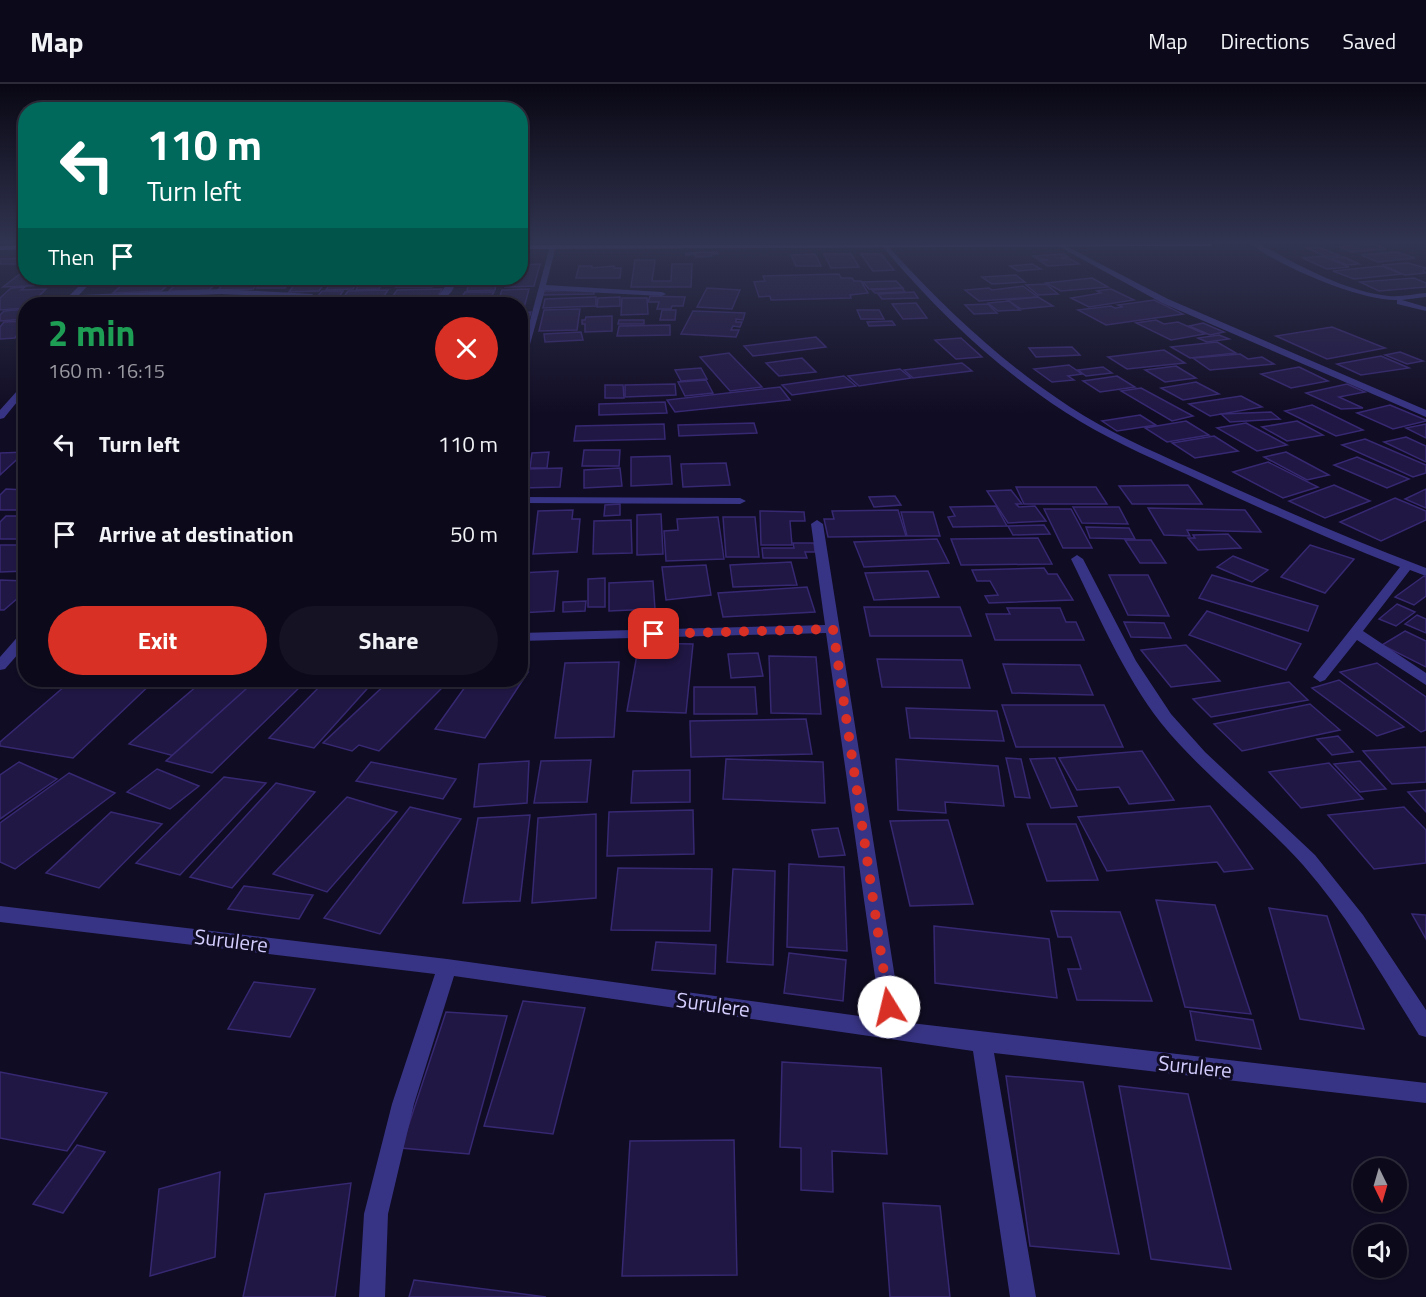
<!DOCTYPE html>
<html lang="en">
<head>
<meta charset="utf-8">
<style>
	body { margin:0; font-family:"Titillium Web",sans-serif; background:#151223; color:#f1f3f6; height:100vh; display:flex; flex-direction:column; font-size:22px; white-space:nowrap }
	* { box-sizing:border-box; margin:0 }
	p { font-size:20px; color:#9a9aa2 }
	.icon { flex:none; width:33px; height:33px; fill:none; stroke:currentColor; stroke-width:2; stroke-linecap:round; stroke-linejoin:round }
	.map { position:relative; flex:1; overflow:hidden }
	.side { position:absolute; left:18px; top:213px; width:510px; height:390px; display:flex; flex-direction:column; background:#0c091a; border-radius:24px; box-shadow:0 2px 4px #0004,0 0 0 2px #2c2a39 }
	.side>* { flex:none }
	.hud { position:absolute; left:18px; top:18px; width:510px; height:183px; border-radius:24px; box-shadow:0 2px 4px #0004,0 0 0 2px #2c2a39; background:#00695c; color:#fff; overflow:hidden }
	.needle { width:39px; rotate:175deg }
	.buttons { position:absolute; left:1353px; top:1074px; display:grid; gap:12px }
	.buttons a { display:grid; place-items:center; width:54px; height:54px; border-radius:50%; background:#0c091a; box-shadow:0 2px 4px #0004,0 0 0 2px #2c2a39; font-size:30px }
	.pin { position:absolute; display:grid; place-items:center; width:51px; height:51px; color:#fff; margin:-26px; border-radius:12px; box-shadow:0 3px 9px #0006 }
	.me { position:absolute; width:66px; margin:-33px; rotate:351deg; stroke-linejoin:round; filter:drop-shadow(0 0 4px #0008) }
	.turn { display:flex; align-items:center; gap:21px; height:126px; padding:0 30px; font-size:27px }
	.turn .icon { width:78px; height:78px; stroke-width:2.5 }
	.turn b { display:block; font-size:42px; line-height:51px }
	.then { display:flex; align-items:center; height:57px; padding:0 30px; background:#0003; gap:12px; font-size:22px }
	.round { display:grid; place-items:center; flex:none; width:63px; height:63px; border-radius:32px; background:#151223 }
	.overview { display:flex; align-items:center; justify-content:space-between; height:102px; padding:0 30px }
	h1 { font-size:36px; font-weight:700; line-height:45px; color:#1e9e55 }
	.action { display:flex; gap:12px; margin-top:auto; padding:12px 30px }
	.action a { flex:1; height:69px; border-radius:36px; background:#d93025; color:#fff; font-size:24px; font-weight:700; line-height:69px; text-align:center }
	.action a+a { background:#151223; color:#f1f3f6 }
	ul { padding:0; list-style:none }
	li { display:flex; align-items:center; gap:18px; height:90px; padding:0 30px }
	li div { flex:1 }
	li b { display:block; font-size:22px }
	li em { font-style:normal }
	header { display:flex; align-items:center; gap:36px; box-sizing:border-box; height:84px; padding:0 30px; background:#0c091a; border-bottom:2px solid #2c2a39 }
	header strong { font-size:28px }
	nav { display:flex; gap:33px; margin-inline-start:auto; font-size:21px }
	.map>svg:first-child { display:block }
	.building { fill:#211745; stroke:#372872; stroke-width:1.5 }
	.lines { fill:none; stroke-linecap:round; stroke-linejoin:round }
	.street { fill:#383485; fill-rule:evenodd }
	.secondary { fill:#6a65ff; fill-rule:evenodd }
	.route { stroke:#d93025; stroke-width:10; stroke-dasharray:0 18 }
	.labels { text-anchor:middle; stroke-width:6; stroke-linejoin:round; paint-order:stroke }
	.near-street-label { font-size:21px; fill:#d4ceff; stroke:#100c23 }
</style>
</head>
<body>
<header>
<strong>Map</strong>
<nav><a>Map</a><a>Directions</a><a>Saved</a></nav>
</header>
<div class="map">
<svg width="1426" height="1213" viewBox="0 0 1426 1213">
	<rect width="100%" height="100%" fill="#100c23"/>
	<g class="building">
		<polygon points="1374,160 1386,165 1352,168 1339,163"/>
		<polygon points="1319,163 1340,172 1327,173 1307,164"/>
		<polygon points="717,168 718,170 711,170 712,172 696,173 695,170 686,171 686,169"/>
		<polygon points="1397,168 1415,174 1378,178 1361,171"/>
		<polygon points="815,170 821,182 796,182 791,171"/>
		<polygon points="824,170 851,170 859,183 831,184"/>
		<polygon points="861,170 881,170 894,186 873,187"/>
		<polygon points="1064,170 1068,173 1061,174 1064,175 1070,175 1079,180 1048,182 1040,177 1049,176 1038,175 1033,172"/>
		<polygon points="1323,172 1349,183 1327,185 1303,174"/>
		<polygon points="1344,173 1359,180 1347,181 1331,174"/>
		<polygon points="26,174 17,180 0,180 0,175"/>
		<polygon points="635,176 655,176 652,197 671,197 672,180 692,180 691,203 631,203"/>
		<polygon points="1408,179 1426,184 1423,187 1426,189 1405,191 1382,181"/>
		<polygon points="540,180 534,202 505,203 508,194 520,194 520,181"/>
		<polygon points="1032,180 1041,185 1018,187 1010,182"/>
		<polygon points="579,182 592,182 592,184 614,182 614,184 621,184 620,194 576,194"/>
		<polygon points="1381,182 1402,190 1354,195 1333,187"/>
		<polygon points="24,187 26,187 26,194 32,194 28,197 81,195 75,200 3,203"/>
		<polygon points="839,190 841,194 852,194 854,197 861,197 868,209 850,211 851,214 771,216 770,212 759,213 754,198 765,197 763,192"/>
		<polygon points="1016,191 1025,198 992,200 982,193"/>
		<polygon points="130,194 176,194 161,207 113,209"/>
		<polygon points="183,194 221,194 209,206 169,207"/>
		<polygon points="230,194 263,194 253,205 218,206"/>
		<polygon points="266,194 293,194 285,204 257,204"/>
		<polygon points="299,194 328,194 319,207 289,208"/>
		<polygon points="334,194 360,194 353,205 326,206"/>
		<polygon points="362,194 384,194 379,205 356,206"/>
		<polygon points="402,194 437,194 432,203 396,203"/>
		<polygon points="470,194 497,194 495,206 467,207"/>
		<polygon points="1092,194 1108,203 1061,207 1046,199"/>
		<polygon points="1414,194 1426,199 1426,203 1379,207 1360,198"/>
		<polygon points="896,197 903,204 869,205 863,198"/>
		<polygon points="1046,200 1058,210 1038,211 1026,201"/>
		<polygon points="1023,202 1038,213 979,217 965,206 989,204 992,206"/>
		<polygon points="25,203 21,206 46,205 31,220 26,220 26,224 0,226 0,214 11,204"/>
		<polygon points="707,204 740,206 732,225 697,223"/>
		<polygon points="902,204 905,208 875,209 872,206"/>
		<polygon points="442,205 437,215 391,215 397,206"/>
		<polygon points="529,205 524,224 520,224 520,220 497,220 502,206"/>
		<polygon points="1111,205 1134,216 1089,223 1071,214 1101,209 1097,207"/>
		<polygon points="388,206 382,215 343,214 348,207"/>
		<polygon points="594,206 594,210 541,211 542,207"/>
		<polygon points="322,207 343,207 339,213 317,213"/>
		<polygon points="465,208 494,208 491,213 462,213"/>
		<polygon points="914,208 918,214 882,215 878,210"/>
		<polygon points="242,211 234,220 205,220 214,212"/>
		<polygon points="278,212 271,220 242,220 248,213"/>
		<polygon points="650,212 685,213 683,222 672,222 671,225 657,225 659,218 648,218"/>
		<polygon points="205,213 198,220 143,220 149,215"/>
		<polygon points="596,213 596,222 543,224 545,215"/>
		<polygon points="620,213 620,222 597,223 598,214"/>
		<polygon points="1038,213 1053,222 1021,225 1007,216"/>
		<polygon points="143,214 139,218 110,219 114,215"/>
		<polygon points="622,214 647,214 648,230 621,231"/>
		<polygon points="321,215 347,215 343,220 318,220"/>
		<polygon points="304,216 301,220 274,220 277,217"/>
		<polygon points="393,216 436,217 433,220 389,220"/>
		<polygon points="1154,216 1183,230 1106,241 1078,226 1111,222 1115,224 1123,223 1118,221"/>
		<polygon points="357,217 389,217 386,220 354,220"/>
		<polygon points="1009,217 1020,226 998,227 988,219"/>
		<polygon points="916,219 927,234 903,235 892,220"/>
		<polygon points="988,220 997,229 974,230 965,221"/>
		<polygon points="26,225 25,235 0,237 0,231 4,227"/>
		<polygon points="580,225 577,246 539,247 544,226"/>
		<polygon points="662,226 676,226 675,236 660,236"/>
		<polygon points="857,226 879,226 884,235 861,235"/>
		<polygon points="693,227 745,229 743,236 736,235 736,238 742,238 740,243 733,242 731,246 739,246 736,253 681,250"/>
		<polygon points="531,228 526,244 520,244 520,229"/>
		<polygon points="612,232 612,247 585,248 585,240 582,240 582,236 585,236 586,233"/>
		<polygon points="619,236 644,236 644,240 618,240"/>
		<polygon points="1156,236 1164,240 1178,238 1205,250 1171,256 1136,239"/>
		<polygon points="26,237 15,254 0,255 0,243 4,238"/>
		<polygon points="892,237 895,241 869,242 867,238"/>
		<polygon points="1203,239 1224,248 1210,251 1189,242"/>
		<polygon points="670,241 670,251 617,252 619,242"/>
		<polygon points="1332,243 1385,264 1327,275 1276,252"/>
		<polygon points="581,248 583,256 545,258 544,250"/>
		<polygon points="1219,251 1229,255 1207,258 1198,254"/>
		<polygon points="816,253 826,263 753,272 744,262"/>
		<polygon points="961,254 982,273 956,275 935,256"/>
		<polygon points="1217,258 1236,269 1190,274 1171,263"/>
		<polygon points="1072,263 1080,271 1036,273 1029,264"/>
		<polygon points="1164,266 1185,279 1127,285 1108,273"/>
		<polygon points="1400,268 1423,277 1407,280 1385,271"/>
		<polygon points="729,269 762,303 730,307 700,273"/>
		<polygon points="1240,270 1248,275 1262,273 1274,280 1210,286 1193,274"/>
		<polygon points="1381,272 1409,284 1361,291 1337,280"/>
		<polygon points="802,274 816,288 779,292 766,279"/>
		<polygon points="962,279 972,287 913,294 904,286"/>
		<polygon points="1069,281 1082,290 1068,292 1074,296 1052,298 1034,285"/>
		<polygon points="1176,282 1196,294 1165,298 1145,286"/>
		<polygon points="1103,283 1112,289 1086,292 1078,286"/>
		<polygon points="1299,283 1328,297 1291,304 1261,290"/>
		<polygon points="701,284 707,295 681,297 675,286"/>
		<polygon points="900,285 911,294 859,302 848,292"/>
		<polygon points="844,292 856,302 792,311 782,301"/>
		<polygon points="1117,292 1135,303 1100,308 1083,297"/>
		<polygon points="706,296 713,309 685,312 678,298"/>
		<polygon points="1196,298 1219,310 1183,316 1161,304"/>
		<polygon points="675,300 676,311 625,313 625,301"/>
		<polygon points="1347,300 1365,308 1339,313 1363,324 1341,325 1306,309"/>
		<polygon points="605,301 623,301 624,314 605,314"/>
		<polygon points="780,303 790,316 675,328 667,316"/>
		<polygon points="1141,304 1193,332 1172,337 1121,307"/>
		<polygon points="1241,312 1262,323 1210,332 1189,320"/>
		<polygon points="665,318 667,329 599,331 599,320"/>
		<polygon points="1312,321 1363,346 1336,352 1285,327"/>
		<polygon points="1390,321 1426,336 1426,337 1393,345 1357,329"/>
		<polygon points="1271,328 1280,335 1230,338 1221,330"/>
		<polygon points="1140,331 1156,341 1117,347 1102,337"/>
		<polygon points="1186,337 1209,351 1167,358 1145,344"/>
		<polygon points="1297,337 1323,351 1287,357 1262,343"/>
		<polygon points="754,339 757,349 679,352 678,341"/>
		<polygon points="1246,339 1287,361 1257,367 1217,344"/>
		<polygon points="664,340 665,355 574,357 576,342"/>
		<polygon points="1426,340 1426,354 1406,344"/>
		<polygon points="1214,352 1238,367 1195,374 1172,359"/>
		<polygon points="1406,353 1426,362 1426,378 1384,358"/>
		<polygon points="1365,355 1426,381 1426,389 1413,393 1342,361"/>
		<polygon points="584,366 620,366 619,382 582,382"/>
		<polygon points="25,368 0,391 0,369"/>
		<polygon points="549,368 547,384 530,384 532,369"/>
		<polygon points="1286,368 1329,391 1307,396 1264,373"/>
		<polygon points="670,372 672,400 631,402 631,373"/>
		<polygon points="1357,373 1409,395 1387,404 1334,381"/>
		<polygon points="1268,378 1318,403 1283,414 1233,388"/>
		<polygon points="726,379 730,401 683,403 681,380"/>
		<polygon points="562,384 560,403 523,404 526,385"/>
		<polygon points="620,384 622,402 584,404 584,386"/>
		<polygon points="1188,401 1202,420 1132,420 1119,402"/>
		<polygon points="1334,401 1370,417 1325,434 1289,417"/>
		<polygon points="1016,403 1096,403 1107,420 1024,420"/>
		<polygon points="6,405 26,406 26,426 0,426 0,411"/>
		<polygon points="1426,405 1426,424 1405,415"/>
		<polygon points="1011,406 1022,420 1016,420 1019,423 1035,422 1046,437 1008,439 987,407"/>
		<polygon points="895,412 901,421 874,423 869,413"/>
		<polygon points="1395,414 1426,427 1426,436 1381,457 1340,438"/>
		<polygon points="620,420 620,431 604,432 605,421"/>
		<polygon points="996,422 1007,442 953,443 948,433 955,432 950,423"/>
		<polygon points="1073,423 1119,423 1128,440 1082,439"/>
		<polygon points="1148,424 1245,426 1261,448 1187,446 1190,452 1164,451"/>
		<polygon points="1044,425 1071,425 1092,464 1063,464"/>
		<polygon points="573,426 572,435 580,435 577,468 533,470 538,427"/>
		<polygon points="898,426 906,452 828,453 824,435 834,435 832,427"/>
		<polygon points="760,427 804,428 805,437 790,437 792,461 761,461"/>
		<polygon points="901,428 933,428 940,452 907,452"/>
		<polygon points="661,430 663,470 637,471 637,431"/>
		<polygon points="6,432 26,432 26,455 0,455 0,438"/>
		<polygon points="718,433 724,475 666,477 664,447 678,446 677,435"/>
		<polygon points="723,433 755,433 759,473 726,473"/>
		<polygon points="631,436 632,469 593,470 594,437"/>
		<polygon points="1044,441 1050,450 1013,451 1008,442"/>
		<polygon points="1086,443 1129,444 1135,455 1090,454"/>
		<polygon points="1228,450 1241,464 1198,466 1188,454 1195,454 1193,451"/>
		<polygon points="1038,454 1052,480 961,481 951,455"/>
		<polygon points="937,455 949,479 864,483 854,458"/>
		<polygon points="1125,456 1151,456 1166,479 1140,479"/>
		<polygon points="793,459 814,459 815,468 805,468 807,474 763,474 762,464 794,464"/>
		<polygon points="0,461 26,461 26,487 0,488"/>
		<polygon points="1310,461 1354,475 1325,509 1281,493"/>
		<polygon points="1233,472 1268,486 1252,498 1217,483"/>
		<polygon points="791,478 797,501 733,503 730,481"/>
		<polygon points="706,481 711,511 666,516 662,483"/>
		<polygon points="1044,484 1048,490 1057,490 1073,516 989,519 985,512 998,511 990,497 977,497 972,486"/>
		<polygon points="558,487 554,527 520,529 520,489"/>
		<polygon points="928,487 939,513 874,516 865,489"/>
		<polygon points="1109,491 1148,491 1169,532 1128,531"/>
		<polygon points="1212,491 1318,522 1308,547 1199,514"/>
		<polygon points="1424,492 1426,493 1426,512 1414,521 1395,513"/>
		<polygon points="605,494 605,523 588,523 588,495"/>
		<polygon points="0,496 26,497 26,507 4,526 0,526"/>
		<polygon points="653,497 655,525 609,527 609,499"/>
		<polygon points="807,503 815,528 723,533 718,509"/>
		<polygon points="586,517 585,527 563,528 563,518"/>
		<polygon points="1397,520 1415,528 1396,542 1379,535"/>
		<polygon points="864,523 960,523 971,552 870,552"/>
		<polygon points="1007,524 1060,524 1066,538 1076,538 1084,556 995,556 986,530 1010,530"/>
		<polygon points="1207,527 1301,560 1286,586 1189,551"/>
		<polygon points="1417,531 1426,535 1426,549 1405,540"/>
		<polygon points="1124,538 1164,539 1171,554 1131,553"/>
		<polygon points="1405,547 1426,557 1426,583 1382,561"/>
		<polygon points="639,559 693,560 686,629 627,627"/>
		<polygon points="1186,561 1220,597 1171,603 1141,566"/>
		<polygon points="758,569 763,592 731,594 728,570"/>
		<polygon points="769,572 816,573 821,630 771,629"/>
		<polygon points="877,575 962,576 970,604 882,603"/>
		<polygon points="619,578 614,653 555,654 565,579"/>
		<polygon points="1377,579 1426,613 1426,646 1421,648 1340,588"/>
		<polygon points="1003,580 1080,581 1093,611 1012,609"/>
		<polygon points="520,587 528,588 485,654 435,645 470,596 520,596"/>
		<polygon points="72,596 155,596 73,674 0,662 0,658"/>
		<polygon points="204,596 261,596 178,673 129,660"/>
		<polygon points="256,596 276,596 302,601 212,689 166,677"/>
		<polygon points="326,596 375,596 314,664 269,654"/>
		<polygon points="390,596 412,596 442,604 379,667 359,661 352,667 323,659"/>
		<polygon points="1339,596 1404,643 1377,652 1312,604"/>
		<polygon points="1289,598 1308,616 1211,633 1193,615"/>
		<polygon points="694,603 755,603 757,630 694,630"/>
		<polygon points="1310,620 1340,646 1242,667 1214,640"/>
		<polygon points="1002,621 1104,621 1123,663 1016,663"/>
		<polygon points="906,624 997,627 1004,657 910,654"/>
		<polygon points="806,635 812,670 691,673 690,637"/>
		<polygon points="1338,652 1353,668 1332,671 1317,655"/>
		<polygon points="1426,663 1426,698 1392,700 1363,667"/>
		<polygon points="1142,667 1174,716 1129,720 1119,703 1077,706 1059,674"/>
		<polygon points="1006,674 1021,675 1030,714 1015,713"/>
		<polygon points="1055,674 1077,722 1051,724 1030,675"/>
		<polygon points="726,675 823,678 825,719 723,715"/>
		<polygon points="896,675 998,682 1004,722 945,718 946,729 898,726"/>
		<polygon points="591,676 587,718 534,719 541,677"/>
		<polygon points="529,677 527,719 474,723 479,680"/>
		<polygon points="1360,677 1386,705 1360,708 1334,680"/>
		<polygon points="19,678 57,695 0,735 0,691"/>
		<polygon points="371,678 456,695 443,715 356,697"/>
		<polygon points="1329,679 1363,715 1301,724 1269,688"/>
		<polygon points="157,685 199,702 170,725 127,708"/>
		<polygon points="690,686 690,718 631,719 633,687"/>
		<polygon points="69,689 115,709 15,785 0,778 0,739"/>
		<polygon points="224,693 266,699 180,791 136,779"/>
		<polygon points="276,699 315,708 232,804 190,793"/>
		<polygon points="1426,706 1426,728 1408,708"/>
		<polygon points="347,713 397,728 327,808 273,790"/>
		<polygon points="1210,722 1253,785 1224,788 1217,778 1107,787 1078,733"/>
		<polygon points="410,723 461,735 380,850 324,834"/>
		<polygon points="1404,723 1426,746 1426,779 1374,785 1328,731"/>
		<polygon points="693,726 694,770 607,772 609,728"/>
		<polygon points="111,728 162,740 99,804 46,789"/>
		<polygon points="596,730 596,814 532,819 538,734"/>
		<polygon points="530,731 520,817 463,819 478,734"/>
		<polygon points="948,736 973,820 910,822 890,737"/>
		<polygon points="1027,740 1076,740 1098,796 1047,797"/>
		<polygon points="838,744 845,771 819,773 812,746"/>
		<polygon points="789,780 844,783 847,867 787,863"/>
		<polygon points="618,784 712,785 710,847 611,846"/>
		<polygon points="733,785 775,787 773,881 727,878"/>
		<polygon points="244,802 313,811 299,835 228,825"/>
		<polygon points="1156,816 1215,821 1251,930 1185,923"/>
		<polygon points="1269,824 1327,832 1364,945 1300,935"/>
		<polygon points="1051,827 1120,828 1152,917 1077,916 1068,885 1081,885 1071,853 1058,853"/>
		<polygon points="1412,830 1426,831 1426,855"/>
		<polygon points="934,842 1049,855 1057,914 935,899"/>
		<polygon points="656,858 716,861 715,890 652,886"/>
		<polygon points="789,869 846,876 843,917 784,909"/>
		<polygon points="254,898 315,905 290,953 228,945"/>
		<polygon points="523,917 585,924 553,1050 484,1042"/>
		<polygon points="1190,927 1253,936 1261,965 1196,956"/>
		<polygon points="446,928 507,932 469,1070 401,1064"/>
		<polygon points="782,978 881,984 887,1070 832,1067 833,1108 801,1106 801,1064 780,1063"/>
		<polygon points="0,988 107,1009 67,1067 0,1054"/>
		<polygon points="1006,992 1083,998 1119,1170 1030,1162"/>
		<polygon points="1119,1002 1188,1010 1231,1185 1151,1175"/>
		<polygon points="734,1056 737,1191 622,1192 630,1057"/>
		<polygon points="77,1061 105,1068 63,1129 33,1120"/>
		<polygon points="220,1088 215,1173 150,1192 159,1105"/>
		<polygon points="351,1099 335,1213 243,1213 265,1110"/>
		<polygon points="883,1119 940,1122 950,1213 890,1213"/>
		<polygon points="414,1196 546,1213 409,1213"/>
	</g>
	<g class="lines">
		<g class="street">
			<polygon points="554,160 556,162 546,201 662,208 666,210 662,212 545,206 529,264 522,266 550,162"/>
			<path d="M 1251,160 L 1259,160 C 1299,181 1343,207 1389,212 C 1401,213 1414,210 1426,209 L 1426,213 L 1402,216 L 1426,223 L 1426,227 L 1397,220 L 1397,216 C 1361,217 1279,182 1251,160 Z"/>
			<path d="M 883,161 L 887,161 C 942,222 1001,278 1070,323 C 1108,348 1150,366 1192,385 C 1269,420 1347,454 1426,484 L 1426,492 L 1410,486 L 1363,547 L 1426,589 L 1426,601 L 1357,556 L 1325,596 L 1320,598 L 1313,593 L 1400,483 C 1328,455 1257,423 1186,390 C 1145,371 1103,353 1065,328 C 995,283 936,226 883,163 Z"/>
			<polygon points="1060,161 1064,161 1168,215 1426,326 1426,333 1162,219 1060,163"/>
			<polygon points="87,194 95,194 79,211 222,205 312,210 319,216 316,220 308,220 310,214 222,210 75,216 73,220 67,220 69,212"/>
			<polygon points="451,194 458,194 452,207 441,220 433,220"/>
			<polygon points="26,297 26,307 4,334 0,335 0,326"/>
			<polygon points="520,413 740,414 746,417 740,420 520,419"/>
			<polygon points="817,436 823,440 902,938 1426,999 1426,1019 994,969 1036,1213 1010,1213 973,967 454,892 414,1020 388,1130 385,1213 359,1213 364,1130 392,1020 435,890 0,838 0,822 447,875 881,935 826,549 520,557 520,549 825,541 811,440"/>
			<path d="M 1077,471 L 1083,475 L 1136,577 L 1171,630 L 1205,668 L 1315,771 L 1363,831 L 1426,926 L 1426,953 L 1419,951 C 1383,893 1348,832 1303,781 C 1258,731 1203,691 1161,639 C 1123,590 1098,530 1071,475 Z"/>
			<polygon points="26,548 26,561 5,585 0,586 0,573 21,549"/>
		</g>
		<g class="secondary">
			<polygon points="1213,160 1210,162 520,165 520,161"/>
			<polygon points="26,161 26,165 0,166 0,162"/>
		</g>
	</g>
	<linearGradient id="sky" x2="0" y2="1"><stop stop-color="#090713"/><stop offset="0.48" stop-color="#313450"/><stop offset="1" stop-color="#313450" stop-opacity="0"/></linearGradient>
	<rect width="1426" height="330" fill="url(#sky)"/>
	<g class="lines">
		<polyline class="route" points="654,550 833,545 889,923"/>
	</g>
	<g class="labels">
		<g class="near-street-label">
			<text transform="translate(231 857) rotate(7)" y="7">Surulere</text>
			<text transform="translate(713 921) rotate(8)" y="7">Surulere</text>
			<text transform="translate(1195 983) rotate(6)" y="7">Surulere</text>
		</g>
	</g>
</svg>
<div class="buttons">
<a><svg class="needle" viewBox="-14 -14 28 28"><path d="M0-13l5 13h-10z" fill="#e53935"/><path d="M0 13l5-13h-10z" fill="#9a9aa2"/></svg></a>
<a><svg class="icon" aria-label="sound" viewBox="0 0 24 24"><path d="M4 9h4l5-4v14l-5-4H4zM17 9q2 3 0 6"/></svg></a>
</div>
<div class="pin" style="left:654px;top:550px;background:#d93025"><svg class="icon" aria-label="arrive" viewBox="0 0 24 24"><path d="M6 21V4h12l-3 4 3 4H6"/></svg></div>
<svg class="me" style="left:889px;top:923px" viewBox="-20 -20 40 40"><circle r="19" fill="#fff"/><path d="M0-13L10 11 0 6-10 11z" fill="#d93025"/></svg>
<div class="hud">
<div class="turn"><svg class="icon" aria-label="left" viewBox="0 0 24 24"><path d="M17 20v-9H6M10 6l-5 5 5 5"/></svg><div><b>110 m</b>Turn left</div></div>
<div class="then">Then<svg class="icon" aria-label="arrive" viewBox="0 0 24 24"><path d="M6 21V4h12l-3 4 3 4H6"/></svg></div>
</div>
<section class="side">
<div class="overview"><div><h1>2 min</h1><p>160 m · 16:15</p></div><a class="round" style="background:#d93025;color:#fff"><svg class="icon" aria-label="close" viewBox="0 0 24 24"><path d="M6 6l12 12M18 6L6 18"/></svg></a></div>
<ul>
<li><svg class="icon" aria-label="left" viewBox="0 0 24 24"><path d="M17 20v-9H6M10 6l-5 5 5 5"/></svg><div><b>Turn left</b></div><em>110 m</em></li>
<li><svg class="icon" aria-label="arrive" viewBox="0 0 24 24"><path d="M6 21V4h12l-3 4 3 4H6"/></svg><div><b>Arrive at destination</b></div><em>50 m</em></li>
</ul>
<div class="action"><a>Exit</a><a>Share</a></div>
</section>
</div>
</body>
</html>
